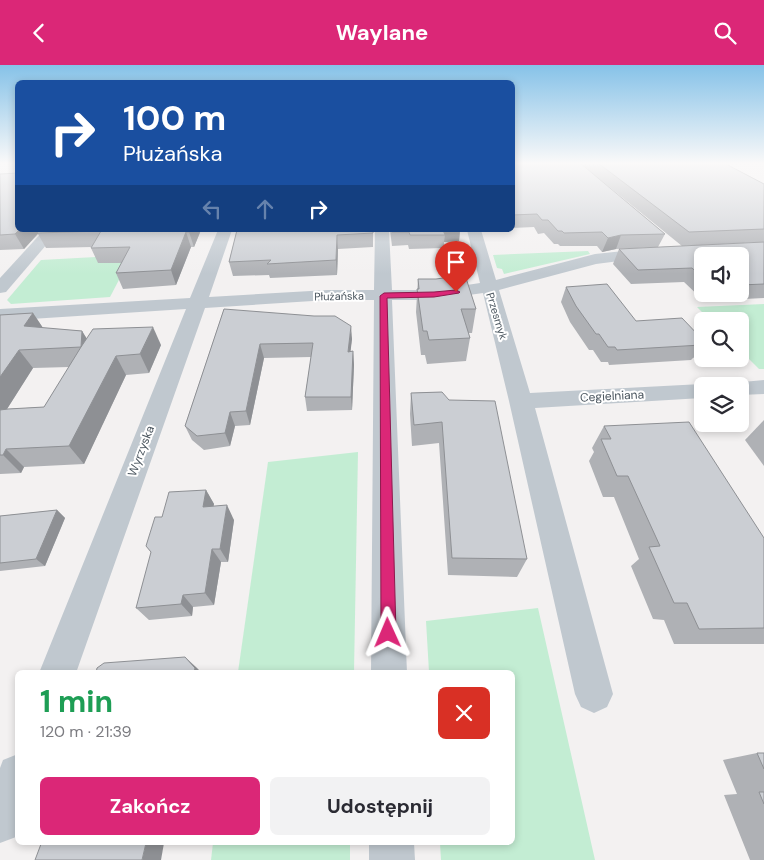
<!DOCTYPE html>
<html lang="pl">
<head>
<meta charset="utf-8">
<style>
	body { margin:0; font-family:"DM Sans",sans-serif; background:#f2f2f3; color:#2b2b33; height:100vh; display:flex; flex-direction:column; font-size:19px; white-space:nowrap }
	* { box-sizing:border-box; margin:0 }
	p { font-size:16px; color:#7c7c81 }
	.icon { flex:none; width:28px; height:28px; fill:none; stroke:currentColor; stroke-width:2; stroke-linecap:round; stroke-linejoin:round }
	.map { position:relative; flex:1; overflow:hidden }
	.drawer { position:absolute; left:15px; top:605px; width:500px; height:175px; display:flex; flex-direction:column; background:#fff; border-radius:8px; box-shadow:0 2px 8px #0003 }
	.drawer>* { flex:none }
	.guide { position:absolute; left:15px; top:15px; width:500px; height:152px; border-radius:8px; box-shadow:0 2px 8px #0003; background:#1a4fa0; color:#fff; overflow:hidden }
	.controls { position:absolute; left:694px; top:182px; display:grid; gap:10px }
	.controls a { display:grid; place-items:center; width:55px; height:55px; border-radius:8px; background:#fff; box-shadow:0 2px 8px #0003; font-size:25px }
	.pin { position:absolute; display:grid; place-items:center; width:42px; height:42px; color:#fff; margin:-51px -21px; border-radius:50% 50% 50% 0; rotate:-45deg; box-shadow:0 0 5px #0007 }
	.pin .icon { rotate:45deg }
	.me { position:absolute; width:55px; margin:-28px; rotate:359deg; stroke-linejoin:round; filter:drop-shadow(0 0 4px #0008) }
	.turn { display:flex; align-items:center; gap:18px; height:105px; padding:0 25px; font-size:22px }
	.turn .icon { width:65px; height:65px; stroke-width:2.5 }
	.turn b { display:block; font-size:35px; line-height:42px }
	.lanes { display:flex; align-items:center; height:48px; padding:0 25px; background:#0003; justify-content:center; gap:25px; direction:ltr }
	.lanes .off { opacity:.35 }
	.round { display:grid; place-items:center; flex:none; width:52px; height:52px; border-radius:8px; background:#f2f2f3 }
	.head { display:flex; align-items:center; justify-content:space-between; height:85px; padding:0 25px }
	h1 { font-size:30px; font-weight:700; line-height:38px; color:#1e9e55 }
	.action { display:flex; gap:10px; margin-top:auto; padding:10px 25px }
	.action a { flex:1; height:58px; border-radius:8px; background:#db2777; color:#fff; font-size:20px; font-weight:700; line-height:58px; text-align:center }
	.action a+a { background:#f2f2f3; color:#2b2b33 }
	header { display:flex; justify-content:space-between; align-items:center; height:65px; padding:0 25px; background:#db2777; color:#fff; font-size:22px; font-weight:700 }
	.map>svg:first-child { display:block }
	.green { fill:#c3edd3 }
	.lines { fill:none; stroke-linecap:round; stroke-linejoin:round }
	.street { fill:#c0c8cf; fill-rule:evenodd }
	.wall { fill:#afb1b5; fill-rule:evenodd }
	.shaded-wall { fill:#8e9094 }
	.building { fill:#cbced3; stroke:#8e9094 }
	.route { fill:#db2777; stroke:#8e194d }
	.labels { text-anchor:middle; stroke-width:4; stroke-linejoin:round; paint-order:stroke }
	.far-street-label { font-size:11px; fill:#4a555e; stroke:#fff }
	.street-label { font-size:12px; fill:#4a555e; stroke:#fff }
</style>
</head>
<body>
<header><svg class="icon" aria-label="back" viewBox="0 0 24 24"><path d="M15 5l-7 7 7 7"/></svg>Waylane<svg class="icon" aria-label="search" viewBox="0 0 24 24"><circle cx="10" cy="10" r="6"/><path d="M15 15l6 6"/></svg></header>
<div class="map">
<svg width="764" height="795" viewBox="0 0 764 795">
	<rect width="100%" height="100%" fill="#f3f1f1"/>
	<g class="green">
		<polygon points="588,186 590,189 504,209 502,204 497,203 493,190"/>
		<polygon points="132,190 110,232 11,239 7,235 41,195"/>
		<polygon points="764,239 764,304 759,304 740,285 740,256 711,256 697,242"/>
		<polygon points="358,387 354,607 238,607 268,397"/>
		<polygon points="538,543 595,795 441,795 440,778 512,778 512,608 429,607 426,556"/>
		<polygon points="213,778 350,778 350,795 211,795"/>
	</g>
	<g class="lines">
		<g class="street">
			<polygon points="44,165 59,165 6,227 0,228 0,213"/>
			<polygon points="218,165 232,165 209,232 328,225 374,225 375,165 389,165 392,225 434,225 480,218 467,165 481,165 496,215 595,189 652,183 658,185 660,188 658,191 596,199 499,225 530,328 702,319 710,321 702,321 702,333 535,343 613,629 607,642 594,648 581,642 575,629 509,336 483,228 434,235 392,235 407,608 371,608 374,235 328,235 205,243 76,608 39,608 186,244 0,256 0,244 190,233"/>
			<polygon points="764,315 764,329 740,330 740,321 730,321 732,318"/>
			<polygon points="18,689 18,767 16,772 0,778 0,703 3,695"/>
			<polygon points="369,778 414,778 415,795 369,795"/>
		</g>
	</g>
	<g class="wall">
		<polygon points="512,98 724,98 764,119 764,177 682,181 597,112 665,169 658,182 616,184 602,187 597,181 560,181 558,179 554,179 544,168 538,169 534,162 512,163"/>
		<polygon points="0,109 18,165 201,165 194,182 191,182 176,220 123,224 116,208 122,198 98,198 91,183 92,182 46,183 38,169 24,184 0,185"/>
		<polygon points="237,165 373,165 373,182 338,184 337,210 270,213 269,210 233,211 229,197"/>
		<polygon points="390,165 466,165 465,166 460,166 459,176 444,177 444,183 409,184 408,180 392,181"/>
		<path d="M 764,177 L 764,233 L 704,236 L 684,217 L 631,219 L 613,199 L 619,184 ZM 702,191 L 740,191 L 740,229 L 702,229 Z"/>
		<polygon points="418,214 476,244 472,268 468,268 470,273 466,296 427,299 425,290 421,290 416,247"/>
		<polygon points="566,222 636,256 702,274 702,281 695,292 693,293 691,295 609,300 608,297 601,297 593,285 589,285 570,257 561,237"/>
		<polygon points="224,244 352,274 350,286 353,286 354,300 352,345 307,346 305,332 311,292 264,293 250,360 235,361 230,381 204,385 192,375 185,361"/>
		<path d="M 33,248 L 43,263 L 82,266 L 87,274 L 161,280 L 149,308 L 126,310 L 84,399 L 24,402 L 21,408 L 0,409 L 0,250 ZM 69,302 L 44,342 L 7,344 L 33,303 Z"/>
		<polygon points="442,327 527,494 517,512 448,510 439,378 412,381 410,349 411,328"/>
		<polygon points="764,355 764,401 745,375"/>
		<polygon points="604,361 764,473 764,579 674,579 664,555 653,554 631,501 639,494 614,432 603,432 589,396 594,387 592,383"/>
		<polygon points="206,425 214,439 213,441 234,455 228,497 221,497 214,540 193,542 192,551 149,555 136,543 162,452"/>
		<polygon points="57,445 65,453 45,501 0,506 0,451"/>
		<polygon points="757,688 764,688 764,795 750,795 724,730 737,729 723,695"/>
	</g>
	<g class="shaded-wall">
		<polygon points="19,165 41,165 24,184 15,169"/>
		<polygon points="190,165 201,165 194,182 189,167"/>
		<polygon points="442,165 460,165 459,176 444,177 445,170"/>
		<polygon points="186,167 191,182 176,220 171,205"/>
		<polygon points="337,170 338,184 337,210 336,195"/>
		<polygon points="621,170 616,184 602,187 608,173"/>
		<polygon points="33,248 45,266 24,261"/>
		<polygon points="351,261 352,274 349,300 348,287"/>
		<polygon points="153,262 161,280 149,308 140,289"/>
		<polygon points="82,266 93,284 81,282"/>
		<polygon points="260,279 264,293 250,360 246,346"/>
		<polygon points="19,285 33,303 0,355 0,312"/>
		<polygon points="353,286 354,300 352,345 351,332"/>
		<polygon points="116,291 126,310 84,399 69,381"/>
		<polygon points="230,347 235,361 230,381 225,368"/>
		<polygon points="6,384 24,402 21,408 3,390"/>
		<polygon points="206,425 214,439 211,457 203,442"/>
		<polygon points="227,440 234,455 228,497 220,484"/>
		<polygon points="57,445 65,453 45,501 36,494"/>
		<polygon points="212,484 221,497 214,540 205,528"/>
		<polygon points="183,530 193,542 192,551 181,539"/>
		<polygon points="185,592 197,603 202,608 194,608"/>
		<polygon points="146,778 164,778 161,795 142,795"/>
	</g>
	<g class="building">
		<polygon points="512,98 580,98 665,169 621,170 608,173 602,167 564,168 562,166 558,166 548,155 542,155 537,149 512,150"/>
		<polygon points="598,98 724,98 764,119 764,164 689,167"/>
		<polygon points="18,108 18,165 19,165 15,169 0,170 0,109"/>
		<polygon points="40,165 190,165 189,167 186,167 171,205 116,208 130,182 91,183 101,166 37,168"/>
		<polygon points="237,165 373,165 373,168 337,170 336,195 267,199 271,195 229,197"/>
		<polygon points="392,165 443,165 445,170 410,170 409,167 392,167"/>
		<polygon points="764,177 764,219 740,220 740,191 702,191 702,212 692,203 638,205 619,184"/>
		<polygon points="465,210 476,244 461,244 470,273 429,275 427,266 423,266 417,224 419,224 418,214 436,214"/>
		<polygon points="607,219 636,256 682,253 702,274 702,277 698,277 701,280 617,285 615,282 608,282 599,269 596,269 576,241 566,222"/>
		<polygon points="224,244 314,251 335,251 351,261 348,287 353,286 351,332 305,332 313,278 260,279 246,346 230,347 225,368 197,371 185,361"/>
		<polygon points="33,248 24,261 82,266 81,282 93,264 153,262 140,289 116,291 69,381 6,384 3,390 0,390 0,345 8,344 44,342 81,282 19,285 0,312 0,250"/>
		<polygon points="442,327 449,335 495,336 527,494 452,493 442,357 414,360 411,328"/>
		<polygon points="689,357 764,473 764,563 699,564 687,538 674,538 649,482 660,481 628,411 617,411 601,374 611,374 604,361"/>
		<polygon points="206,425 203,442 227,440 220,484 212,484 205,528 183,530 181,539 136,543 151,487 146,481 155,452 162,452 169,427"/>
		<polygon points="57,445 36,494 0,498 0,451"/>
		<polygon points="185,592 195,603 194,608 96,608 97,603 104,598"/>
		<polygon points="757,688 764,688 764,704"/>
		<polygon points="759,727 764,727 764,739"/>
		<polygon points="42,778 146,778 142,795 35,795 41,779"/>
	</g>
	<linearGradient id="sky" x2="0" y2="1"><stop stop-color="#86c2e8"/><stop offset="0.47" stop-color="#faf9f9"/><stop offset="1" stop-color="#faf9f9" stop-opacity="0"/></linearGradient>
	<rect width="764" height="209" fill="url(#sky)"/>
	<polygon class="route" points="456,225 460,227 459,228 434,232 387,233 396,568 394,573 388,575 383,573 381,568 380,231 384,228 434,227"/>
	<g class="labels">
		<g class="far-street-label">
			<text transform="translate(339 231) rotate(-1)" y="4">Płużańska</text>
			<text transform="translate(497 251) rotate(73)" y="4">Przesmyk</text>
		</g>
		<g class="street-label">
			<text transform="translate(612 331) rotate(-3)" y="4">Cegielniana</text>
			<text transform="translate(141 386) rotate(-69)" y="4">Wyrzyska</text>
		</g>
	</g>
</svg>
<div class="controls">
<a><svg class="icon" aria-label="sound" viewBox="0 0 24 24"><path d="M4 9h4l5-4v14l-5-4H4zM17 9q2 3 0 6"/></svg></a>
<a><svg class="icon" aria-label="search" viewBox="0 0 24 24"><circle cx="10" cy="10" r="6"/><path d="M15 15l6 6"/></svg></a>
<a><svg class="icon" aria-label="layers" viewBox="0 0 24 24"><path d="M12 4l9 5-9 5-9-5zM3 14l9 5 9-5"/></svg></a>
</div>
<div class="pin" style="left:456px;top:227px;background:#d93025"><svg class="icon" aria-label="arrive" viewBox="0 0 24 24"><path d="M6 21V4h12l-3 4 3 4H6"/></svg></div>
<svg class="me" style="left:388px;top:568px" viewBox="-20 -20 40 40"><path d="M0-17L14 15 0 8-14 15z" fill="#db2777" stroke="#fff" stroke-width="4"/></svg>
<div class="guide">
<div class="turn"><svg class="icon" aria-label="right" viewBox="0 0 24 24"><path d="M7 20v-9h11M14 6l5 5-5 5"/></svg><div><b>100 m</b>Płużańska</div></div>
<div class="lanes"><svg class="icon off" aria-label="left" viewBox="0 0 24 24"><path d="M17 20v-9H6M10 6l-5 5 5 5"/></svg><svg class="icon off" aria-label="ahead" viewBox="0 0 24 24"><path d="M12 20V5M6 11l6-6 6 6"/></svg><svg class="icon" aria-label="right" viewBox="0 0 24 24"><path d="M7 20v-9h11M14 6l5 5-5 5"/></svg></div>
</div>
<section class="drawer">
<div class="head"><div><h1>1 min</h1><p>120 m · 21:39</p></div><a class="round" style="background:#d93025;color:#fff"><svg class="icon" aria-label="close" viewBox="0 0 24 24"><path d="M6 6l12 12M18 6L6 18"/></svg></a></div>
<div class="action"><a>Zakończ</a><a>Udostępnij</a></div>
</section>
</div>
</body>
</html>
